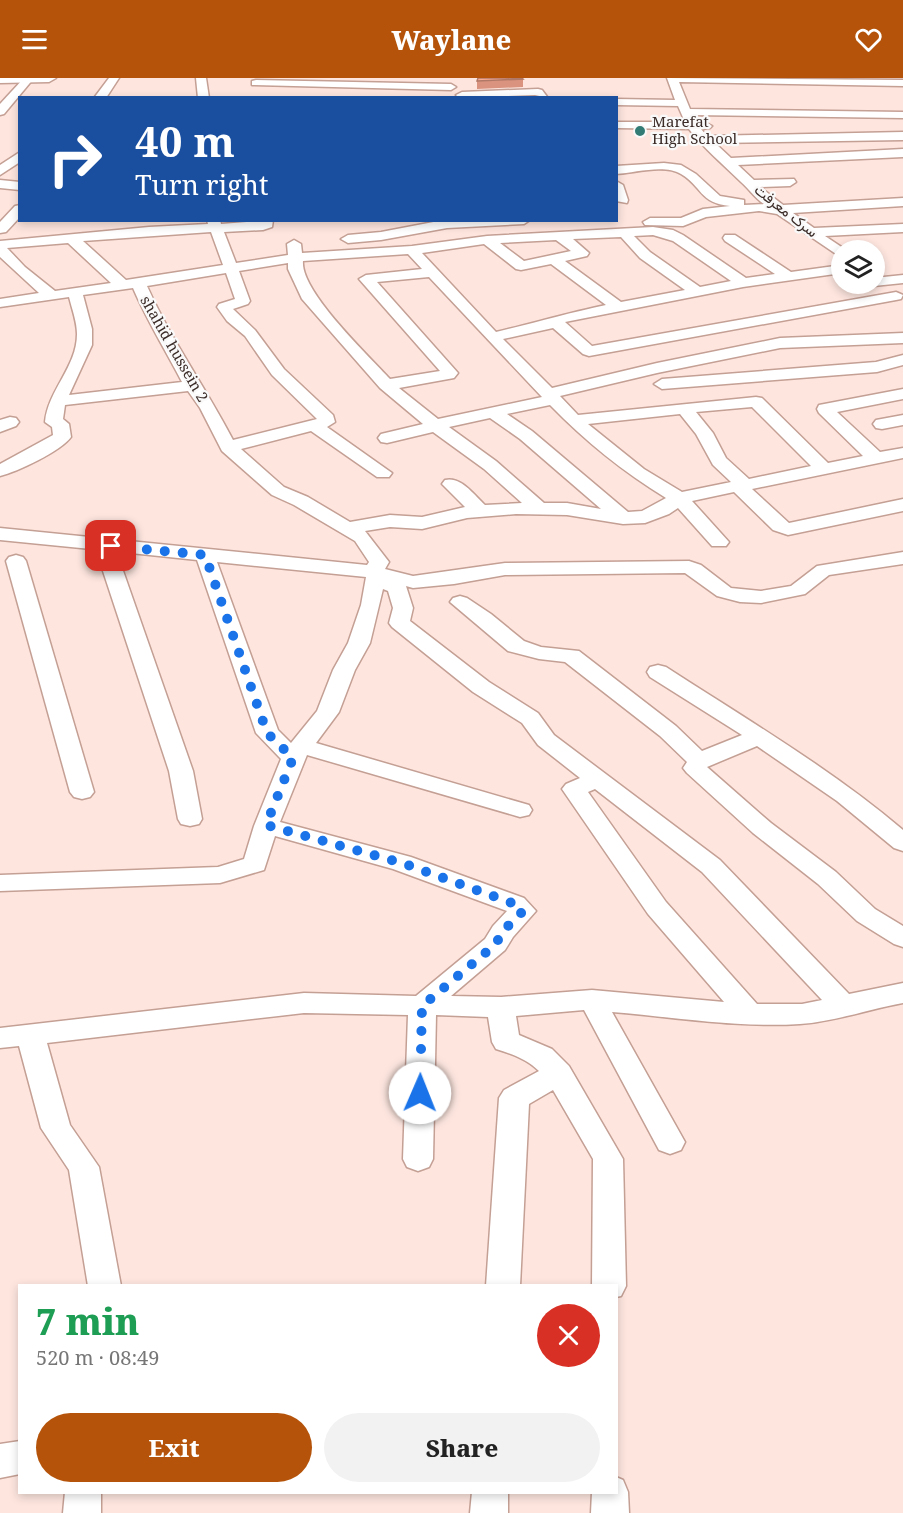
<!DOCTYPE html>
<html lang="en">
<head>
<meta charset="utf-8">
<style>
	body { margin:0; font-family:"Noto Serif",Vazirmatn,serif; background:#f2f2f2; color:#222; height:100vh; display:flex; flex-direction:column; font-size:22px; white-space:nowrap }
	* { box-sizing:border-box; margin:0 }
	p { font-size:20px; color:#767676 }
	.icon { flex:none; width:33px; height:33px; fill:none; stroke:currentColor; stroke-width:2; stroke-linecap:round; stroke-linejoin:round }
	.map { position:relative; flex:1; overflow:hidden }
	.sheet { position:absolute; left:18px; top:1206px; width:600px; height:210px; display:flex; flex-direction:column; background:#fff; border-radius:0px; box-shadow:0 3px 9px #0003 }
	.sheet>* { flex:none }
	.hud { position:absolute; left:18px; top:18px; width:600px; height:126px; border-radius:0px; box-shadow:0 3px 9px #0003; background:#1a4fa0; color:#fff; overflow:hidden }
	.controls { position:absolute; left:831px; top:162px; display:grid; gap:12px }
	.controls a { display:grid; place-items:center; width:54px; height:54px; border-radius:50%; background:#fff; box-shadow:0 3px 9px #0003; font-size:30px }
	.pin { position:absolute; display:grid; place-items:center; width:51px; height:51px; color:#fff; margin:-26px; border-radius:12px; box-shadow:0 3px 9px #0006 }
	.me { position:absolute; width:66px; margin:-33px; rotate:1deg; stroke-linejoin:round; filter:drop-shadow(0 0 4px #0008) }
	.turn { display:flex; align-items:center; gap:21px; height:126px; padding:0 18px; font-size:27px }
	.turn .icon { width:78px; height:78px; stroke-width:2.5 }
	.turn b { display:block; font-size:42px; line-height:51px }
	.round { display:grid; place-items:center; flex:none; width:63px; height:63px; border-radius:32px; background:#f2f2f2 }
	.summary { display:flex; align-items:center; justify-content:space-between; height:102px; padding:0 18px }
	h1 { font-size:36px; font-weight:800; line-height:45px; color:#1e9e55 }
	.action { display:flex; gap:12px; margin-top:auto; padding:12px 18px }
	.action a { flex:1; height:69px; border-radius:36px; background:#b45309; color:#fff; font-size:24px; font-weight:800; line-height:69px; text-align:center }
	.action a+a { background:#f2f2f2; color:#222 }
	header { display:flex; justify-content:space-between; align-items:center; height:78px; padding:0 18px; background:#b45309; color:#fff; font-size:27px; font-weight:800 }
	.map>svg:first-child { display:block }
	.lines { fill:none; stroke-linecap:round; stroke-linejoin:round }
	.minor-casing { stroke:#c49f94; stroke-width:3 }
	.major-casing { stroke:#c49f94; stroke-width:3 }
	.minor { fill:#fff; fill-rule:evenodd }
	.major { fill:#fff; fill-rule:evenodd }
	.wall { fill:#d9937e }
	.building { fill:#fcab93; stroke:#b07867; stroke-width:1.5 }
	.route { stroke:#1a73e8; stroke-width:10; stroke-dasharray:0 18 }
	.poi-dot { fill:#337b75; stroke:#f9f9f9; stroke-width:2 }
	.labels { text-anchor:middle; stroke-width:4.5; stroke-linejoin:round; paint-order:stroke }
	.far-poi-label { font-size:15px; fill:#3a2b27; stroke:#f9f9f9; text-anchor:start }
	.far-street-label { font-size:15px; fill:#3a2b27; stroke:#f9f9f9 }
</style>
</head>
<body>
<header><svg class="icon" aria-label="menu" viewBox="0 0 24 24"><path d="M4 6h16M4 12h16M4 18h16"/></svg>Waylane<svg class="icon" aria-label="heart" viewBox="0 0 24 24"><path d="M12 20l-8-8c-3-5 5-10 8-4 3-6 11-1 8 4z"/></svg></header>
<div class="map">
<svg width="903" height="1435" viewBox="0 0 903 1435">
	<rect width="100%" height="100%" fill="#fee6df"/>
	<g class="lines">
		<g class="minor-casing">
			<g id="minor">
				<polygon points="24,0 34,0 4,36 0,37 0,26"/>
				<polygon points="109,0 119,0 106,20 94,20"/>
				<polygon points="196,0 206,0 209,20 198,20"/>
				<path d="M 667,0 L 903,2 L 903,8 L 679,4 L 690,31 L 903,34 L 903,40 L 693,37 L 696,44 L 706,45 L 712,48 L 710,50 L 701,51 L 707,58 L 903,54 L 903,62 L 715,65 L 731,80 L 903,71 L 903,79 L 738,87 L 754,102 L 794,101 L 796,104 L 790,108 L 760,109 L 783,127 L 903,120 L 903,128 L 793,135 L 814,150 L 903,146 L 903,154 L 825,158 L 846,172 L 842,172 L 842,180 L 777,136 L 759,133 L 706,139 L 683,148 L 645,147 L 643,144 L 650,140 L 681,140 L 703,131 L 730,128 C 699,125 702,108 681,96 C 664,86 635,95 616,96 L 616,88 L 664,85 L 681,87 L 696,96 L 720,118 L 744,122 L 744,127 L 764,126 C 755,120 750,112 741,104 C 723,86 704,71 689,51 L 616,50 L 616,44 L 685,44 L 678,28 L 616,27 L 616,21 L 675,22 Z"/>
				<polygon points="256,2 451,6 456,9 451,12 252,7 252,3"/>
				<polygon points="538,11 542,12 548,20 535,17 459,20 456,17 462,14"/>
				<polygon points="20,74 20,84 0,97 0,87"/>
				<polygon points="0,102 20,104 20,112 0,110"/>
				<polygon points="616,103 623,107 628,122 627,125 616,123"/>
				<polygon points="20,127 20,139 6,154 0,155 0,144 15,128"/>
				<path d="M 207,142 L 220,142 L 221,146 L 273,142 L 272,149 L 263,152 L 224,154 L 236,185 L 288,177 L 287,166 L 294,162 L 301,166 L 302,175 L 412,168 L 487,158 L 653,149 L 673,152 L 683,157 L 746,200 L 775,196 L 725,163 L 723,160 L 725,157 L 735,157 L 791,194 L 842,187 L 842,195 L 743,209 L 565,244 L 592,268 L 896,214 L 903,217 L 901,221 L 896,222 L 589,278 L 583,276 L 553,250 L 503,261 L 552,310 L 657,285 L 780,260 L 903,255 L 903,265 L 780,270 L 657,295 L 560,318 L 578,337 L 756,319 L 762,320 L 828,385 L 863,378 L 819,335 L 817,331 L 819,327 L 903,311 L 903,321 L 837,334 L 880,374 L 903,370 L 903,380 L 752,411 L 789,445 L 903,421 L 903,433 L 788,457 L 773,452 L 734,414 L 692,423 L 729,464 L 726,468 L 712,468 L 678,430 L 669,436 L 645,445 L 623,446 L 567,437 L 516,436 L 467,440 L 422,451 L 390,449 L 365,453 L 389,484 L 385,491 L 413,498 L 505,485 L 689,483 L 701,487 L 731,510 L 761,513 L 791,508 L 817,488 L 903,474 L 903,486 L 829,497 L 805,516 L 761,525 L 740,524 L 717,518 L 685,495 L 505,497 L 454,506 L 413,510 L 406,508 L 413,530 L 410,543 L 489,604 L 538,635 L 554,657 L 720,782 L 849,916 L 903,905 L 903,925 C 870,931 833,944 800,946 C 738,950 674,939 612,934 L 685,1064 L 681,1072 L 670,1076 L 659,1072 L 584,932 L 516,938 L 519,957 L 552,971 L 569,988 L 623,1081 L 626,1208 L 621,1218 L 616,1219 L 616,1208 L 592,1208 L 593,1081 L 553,1012 L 529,1026 L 520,1208 L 486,1208 L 499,1020 L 504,1012 L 539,993 C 527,981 512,976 496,971 L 492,964 L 488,939 L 436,937 L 433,1081 L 429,1089 L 418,1093 L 407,1089 L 403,1081 L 408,937 L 304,935 L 47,965 L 70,1047 L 99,1089 L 121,1208 L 88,1208 L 69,1092 L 41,1050 L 19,968 L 0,970 L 0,950 L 304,915 L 416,918 L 485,861 L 493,848 L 507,833 L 393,791 L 275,758 L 264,792 L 220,805 L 0,813 L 0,797 L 218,789 L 244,781 L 254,748 L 281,681 L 256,655 L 197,482 L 121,474 L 121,487 L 193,693 L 202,741 L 199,746 L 190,748 L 181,746 L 178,741 L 169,693 L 101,487 L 101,472 L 0,462 L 0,450 L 367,487 L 369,484 L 355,463 L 294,427 L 272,417 L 222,373 L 200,330 L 188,313 L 65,327 L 63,341 L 69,346 L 71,359 C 61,373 17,394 0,398 L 0,386 L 53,357 L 52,349 L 45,344 C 48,312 77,289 77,256 C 77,244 72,231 69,219 L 0,229 L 0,221 L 39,215 L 0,179 L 0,163 L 149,149 L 208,146 ZM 211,154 L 223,187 L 126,202 L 83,163 ZM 653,157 L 673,163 L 731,203 L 700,209 L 650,174 L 634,158 ZM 621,159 L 640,180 L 685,212 L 621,224 L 565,183 L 587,178 L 589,175 L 573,161 ZM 556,162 L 571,173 L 524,183 L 500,165 ZM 68,165 L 111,205 L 55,213 L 25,189 L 7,170 ZM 484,166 L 516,191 L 521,192 L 551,186 L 606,227 C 568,235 534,245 496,254 L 422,175 ZM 408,176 L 422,191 L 366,197 L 359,201 L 440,293 L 390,301 C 369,278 300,213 303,183 ZM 288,185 L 288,191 L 302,221 L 380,310 L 423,346 L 381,356 L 378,360 L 381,364 L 387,365 L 433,354 L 484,391 L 522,425 L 485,427 C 474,417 461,398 445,402 L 442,406 L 465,429 L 422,439 L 390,437 L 350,444 L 308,419 L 284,409 L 241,371 L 311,353 L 377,399 L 389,399 L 392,395 L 327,349 L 335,344 L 333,337 L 284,291 L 255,252 L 233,231 L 248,226 L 250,223 L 239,193 ZM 226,195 L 235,221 L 219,226 L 217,229 L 227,243 L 245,258 L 272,297 L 317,341 L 233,362 C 206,310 171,262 147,208 ZM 429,199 L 542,319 L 438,341 L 399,310 L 454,300 L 458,295 L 377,204 ZM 133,210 C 147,243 166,273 182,304 L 69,317 L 92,267 L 92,251 L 83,217 ZM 550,327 C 586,364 622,393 666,420 L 642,433 L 628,434 L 532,353 L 507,336 ZM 752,329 L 811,388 L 749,401 L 726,380 L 713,355 L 696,334 ZM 680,336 L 696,356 L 713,387 L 731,404 L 682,414 L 644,391 L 588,346 ZM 490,340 L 520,361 L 601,431 L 567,425 L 544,425 L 496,383 L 449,349 ZM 217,484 L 366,499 L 361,527 L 348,565 L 333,592 L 317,633 L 291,665 L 278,652 ZM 383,511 L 388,513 L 393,530 L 389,545 L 392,549 L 473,614 L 522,645 L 538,667 L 580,700 L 566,706 L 562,711 L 648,836 L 724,924 L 592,912 L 501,919 L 451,918 L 505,872 L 513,859 L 536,833 L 524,820 L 411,779 L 280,744 L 307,677 L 520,739 L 529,737 L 532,732 L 529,727 L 316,665 L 339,634 L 355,592 L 370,565 ZM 595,711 L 702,794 L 822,922 L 802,926 L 757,926 L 666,824 L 588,714 Z"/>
				<polygon points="444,142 530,142 524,146 447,150 381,162 348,165 341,161 348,157 381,154"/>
				<polygon points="903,197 903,205 874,208 868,206 874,206 874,200"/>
				<polygon points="903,277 903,287 877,294 662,311 654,306 662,301 876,284"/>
				<polygon points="903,337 903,347 882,351 876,350 873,346 876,342"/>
				<polygon points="10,339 16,340 19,344 16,348 0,354 0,342"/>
				<polygon points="16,477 23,479 26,483 94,714 90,719 82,721 74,719 70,714 6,483 9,479"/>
				<path d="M 460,518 L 467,520 L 491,536 L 524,563 L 541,569 L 579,573 L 676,648 L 702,673 L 742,657 L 650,599 L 647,594 L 650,589 L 658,587 L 666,589 C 746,641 830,690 903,752 L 903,773 L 894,770 L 837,723 L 757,668 L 707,689 L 771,745 L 836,794 L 875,831 L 903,848 L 903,869 L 894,866 L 857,843 L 818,806 L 753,755 L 687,695 L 683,690 L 687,684 L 660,658 L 565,584 L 539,581 L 508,573 L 450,524 L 453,520 Z"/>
				<polygon points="20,1363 20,1396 0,1400 0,1366"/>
				<polygon points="616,1399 623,1402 628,1414 629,1435 591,1435 592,1414 616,1414"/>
				<polygon points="65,1414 101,1414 101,1435 63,1435"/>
				<polygon points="472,1414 508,1414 508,1435 470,1435"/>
			</g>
		</g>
		<g class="major-casing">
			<polygon id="major" points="0,0 56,0 49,4 0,5"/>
		</g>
		<use href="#minor" class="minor"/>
		<use href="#major" class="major"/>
	</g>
	<polygon class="wall" points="523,1 523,9 477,11 477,3"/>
	<polygon class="building" points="478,0 522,0 523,1 477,3"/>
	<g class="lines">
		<polyline class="route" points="111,468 205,477 267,655 293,680 266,747 402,785 515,826 523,833 502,854 496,866 422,928 420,1015"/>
	</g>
	<circle class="poi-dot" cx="640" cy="53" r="6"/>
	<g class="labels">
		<g class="far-poi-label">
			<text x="652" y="49">Marefat<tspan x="652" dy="17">High School</tspan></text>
		</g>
		<g class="far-street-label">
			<text transform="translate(786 133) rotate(38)" y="5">سرک معرفت</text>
			<text transform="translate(174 271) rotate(60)" y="5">shahid hussein 2</text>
		</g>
	</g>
</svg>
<div class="controls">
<a><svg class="icon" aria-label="layers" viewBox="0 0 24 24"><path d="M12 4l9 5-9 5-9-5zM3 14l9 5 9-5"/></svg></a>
</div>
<div class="pin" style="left:111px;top:468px;background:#d93025"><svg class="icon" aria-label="arrive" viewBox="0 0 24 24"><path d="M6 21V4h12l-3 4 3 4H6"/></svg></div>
<svg class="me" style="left:420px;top:1015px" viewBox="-20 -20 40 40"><circle r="19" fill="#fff"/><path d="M0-13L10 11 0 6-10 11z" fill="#1a73e8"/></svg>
<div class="hud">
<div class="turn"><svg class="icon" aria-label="right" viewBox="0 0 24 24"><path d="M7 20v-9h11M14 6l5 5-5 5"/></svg><div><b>40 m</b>Turn right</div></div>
</div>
<section class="sheet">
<div class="summary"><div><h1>7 min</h1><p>520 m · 08:49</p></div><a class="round" style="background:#d93025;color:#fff"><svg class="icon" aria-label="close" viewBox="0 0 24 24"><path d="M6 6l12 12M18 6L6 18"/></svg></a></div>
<div class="action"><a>Exit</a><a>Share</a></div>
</section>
</div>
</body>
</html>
